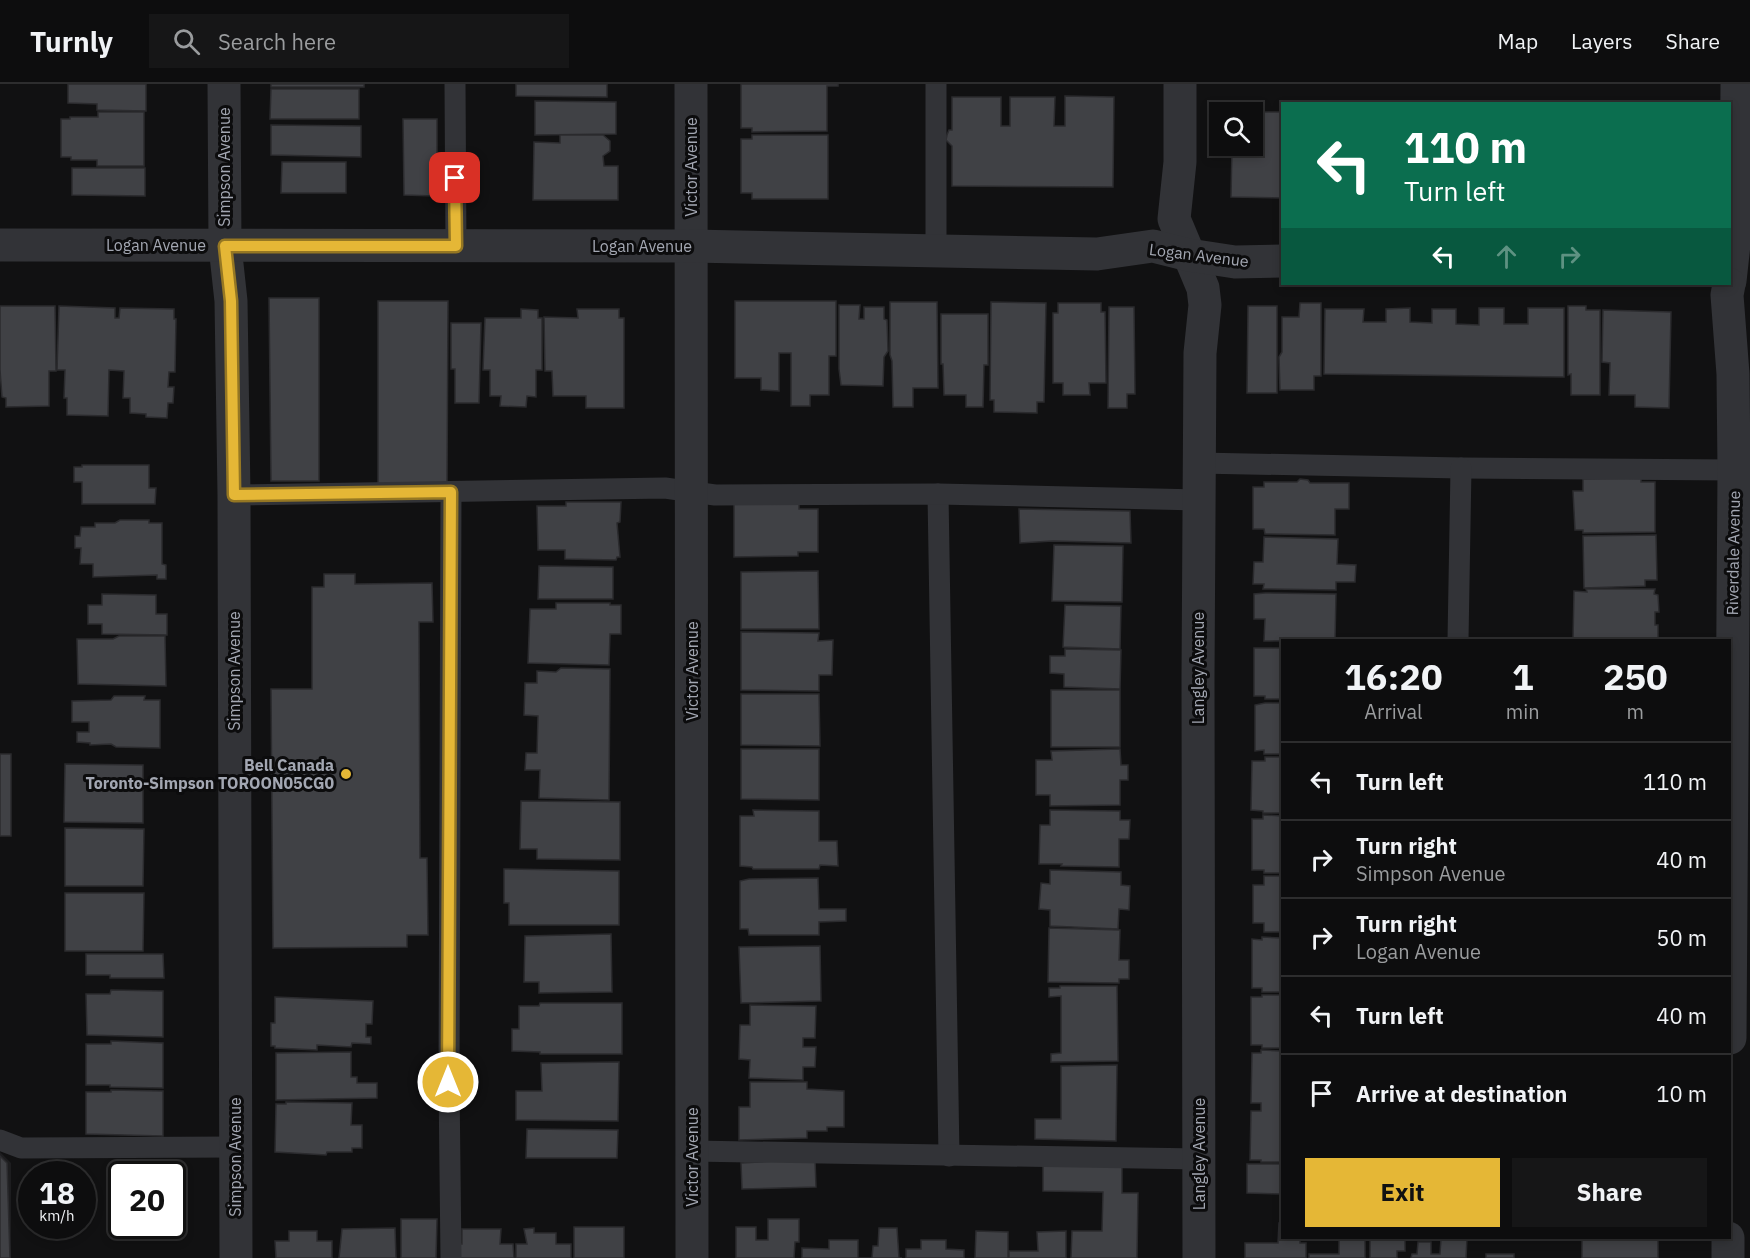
<!DOCTYPE html>
<html lang="en">
<head>
<meta charset="utf-8">
<style>
	body { margin:0; font-family:"IBM Plex Sans",sans-serif; background:#161617; color:#f1f3f6; height:100vh; display:flex; flex-direction:column; font-size:22px; white-space:nowrap }
	* { box-sizing:border-box; margin:0 }
	p { font-size:20px; color:#9a9c9e }
	.icon { flex:none; width:33px; height:33px; fill:none; stroke:currentColor; stroke-width:2; stroke-linecap:round; stroke-linejoin:round }
	.map { position:relative; flex:1; overflow:hidden }
	.drawer { position:absolute; left:1281px; top:555px; width:450px; height:600px; display:flex; flex-direction:column; background:#0d0d0e; border-radius:0px; box-shadow:0 3px 9px #0003,0 0 0 2px #2d2d2e }
	.drawer>* { flex:none }
	.top-card { position:absolute; left:1281px; top:18px; width:450px; height:183px; border-radius:0px; box-shadow:0 3px 9px #0003,0 0 0 2px #2d2d2e; background:#0b6e4f; color:#fff; overflow:hidden }
	.fabs { position:absolute; left:1209px; top:18px; display:grid; gap:12px }
	.fabs a { display:grid; place-items:center; width:54px; height:54px; border-radius:0px; background:#0d0d0e; box-shadow:0 3px 9px #0003,0 0 0 2px #2d2d2e; font-size:30px }
	.speed { position:absolute; left:18px; top:1077px; display:flex; gap:12px; font-size:30px; font-weight:700; text-align:center }
	.speed>* { display:grid; place-content:center; width:78px; height:78px; border-radius:50%; background:#0d0d0e; box-shadow:0 3px 9px #0003,0 0 0 2px #2d2d2e; line-height:1 }
	.speed small { font-size:15px; font-weight:400 }
	.speed .limit { border:3px solid #111; border-radius:9px; background:#fff; color:#111 }
	.pin { position:absolute; display:grid; place-items:center; width:51px; height:51px; color:#fff; margin:-26px; border-radius:12px; box-shadow:0 3px 9px #0006 }
	.me { position:absolute; width:66px; margin:-33px; rotate:0deg; stroke-linejoin:round; filter:drop-shadow(0 0 4px #0008) }
	.turn { display:flex; align-items:center; gap:21px; height:126px; padding:0 24px; font-size:27px }
	.turn .icon { width:78px; height:78px; stroke-width:2.5 }
	.turn b { display:block; font-size:42px; line-height:51px }
	.lanes { display:flex; align-items:center; height:57px; padding:0 24px; background:#0003; justify-content:center; gap:30px; direction:ltr }
	.lanes .off { opacity:.35 }
	.eta { display:flex; justify-content:space-evenly; align-items:center; height:102px; text-align:center }
	.eta b { font-size:36px; font-weight:700; line-height:42px }
	.action { display:flex; gap:12px; margin-top:auto; padding:12px 24px }
	.action a { flex:1; height:69px; border-radius:0px; background:#e5b736; color:#111; font-size:24px; font-weight:700; line-height:69px; text-align:center }
	.action a+a { background:#161617; color:#f1f3f6 }
	ul { padding:0; list-style:none }
	li { display:flex; align-items:center; gap:18px; height:78px; padding:0 24px; border-top:2px solid #2d2d2e }
	li div { flex:1 }
	li b { display:block; font-size:22px }
	li em { font-style:normal }
	header { display:flex; align-items:center; gap:36px; box-sizing:border-box; height:84px; padding:0 30px; background:#0d0d0e; border-bottom:2px solid #2d2d2e }
	header strong { font-size:28px }
	nav { display:flex; gap:33px; margin-inline-start:auto; font-size:21px }
	.search { width:420px; height:54px; background:#161617; display:flex; align-items:center; gap:15px; box-sizing:border-box; padding:0 21px; border-radius:0px; color:#9a9c9e; font-size:22px }
	.map>svg:first-child { display:block }
	.built { fill:#1d1d1f }
	.building { fill:#404145; stroke:#2b2b2e; stroke-width:1.5 }
	.lines { fill:none; stroke-linecap:round; stroke-linejoin:round }
	.service { stroke:#323337; stroke-width:21 }
	.minor { stroke:#323337; stroke-width:33 }
	.route-casing { stroke:#957723; stroke-width:15 }
	.route { stroke:#e5b736; stroke-width:10 }
	.poi-dot { fill:#e5b736; stroke:#0c0c0d; stroke-width:2 }
	.labels { text-anchor:middle; stroke-width:6; stroke-linejoin:round; paint-order:stroke }
	.street-label { font-size:16px; fill:#a3a7b2; stroke:#0c0c0d }
	.poi-label { font-size:16px; font-weight:bold; fill:#a3a7b2; stroke:#0c0c0d; text-anchor:end }
</style>
</head>
<body>
<header>
<strong>Turnly</strong>
<div class="search"><svg class="icon" aria-label="search" viewBox="0 0 24 24"><circle cx="10" cy="10" r="6"/><path d="M15 15l6 6"/></svg>Search here</div>
<nav><a>Map</a><a>Layers</a><a>Share</a></nav>
</header>
<div class="map">
<svg width="1750" height="1174" viewBox="0 0 1750 1174">
	<rect width="100%" height="100%" fill="#111112"/>
	<polygon class="built" points="0,1068 11,1079 11,1174 0,1174"/>
	<g class="building">
		<polygon points="68,0 146,0 146,27 97,26 97,20 68,19"/>
		<rect x="271" y="0" width="93" height="3"/>
		<polygon points="516,0 607,0 607,13 516,12"/>
		<polygon points="741,0 838,0 838,2 827,2 827,47 752,48 752,44 741,44"/>
		<polygon points="271,5 359,5 359,35 270,35"/>
		<polygon points="1065,12 1114,13 1113,103 952,102 952,62 946,56 947,51 949,46 952,46 952,13 1001,13 1001,42 1010,42 1010,13 1055,13 1054,42 1065,42"/>
		<polygon points="535,17 616,18 616,50 535,51"/>
		<rect x="1616" y="17" width="18" height="3"/>
		<polygon points="1232,21 1260,22 1260,28 1282,28 1282,114 1231,113 1232,62 1252,62 1252,28 1232,28"/>
		<polygon points="98,28 144,28 144,82 97,82 97,76 71,76 71,73 61,73 61,35 70,35 70,33 98,33"/>
		<polygon points="403,35 437,35 437,100 435,100 435,112 404,111"/>
		<polygon points="271,41 361,42 361,73 271,71"/>
		<polygon points="560,51 603,51 610,57 610,67 603,72 604,82 618,82 618,116 533,116 534,58 560,59"/>
		<polygon points="752,51 828,51 828,115 752,115 752,109 741,109 741,55 752,55"/>
		<polygon points="282,78 346,78 346,109 281,109"/>
		<polygon points="72,84 145,84 145,112 72,111"/>
		<polygon points="269,214 319,214 319,397 271,397"/>
		<polygon points="378,217 448,217 447,402 378,402"/>
		<polygon points="735,217 836,217 836,272 829,272 829,311 810,311 810,322 791,322 791,269 779,269 779,307 761,306 761,294 735,294"/>
		<polygon points="890,218 937,218 938,304 913,304 913,323 893,323 892,277 890,271"/>
		<polygon points="991,218 1046,219 1044,318 1037,318 1037,329 994,328 994,316 990,316"/>
		<polygon points="1058,219 1101,219 1101,228 1105,228 1106,299 1089,299 1090,311 1063,311 1063,299 1053,299 1053,229 1058,229"/>
		<polygon points="1300,219 1321,219 1321,292 1314,292 1314,306 1280,306 1279,273 1282,268 1282,233 1299,233"/>
		<polygon points="839,221 860,221 859,235 864,235 864,223 884,223 884,235 887,236 888,267 884,273 883,302 841,301 839,285"/>
		<polygon points="0,222 55,222 56,287 49,287 49,322 6,323 6,314 2,313 0,286"/>
		<polygon points="59,222 115,224 115,234 119,234 120,224 174,225 174,235 176,235 175,288 169,288 168,303 174,303 173,319 168,319 167,334 146,333 146,330 130,329 130,314 123,314 124,287 109,286 108,332 67,331 67,314 64,314 65,286 57,286"/>
		<polygon points="1248,222 1277,222 1277,309 1247,309"/>
		<polygon points="1568,222 1586,222 1586,226 1600,226 1600,311 1571,311 1571,290 1568,291"/>
		<polygon points="1109,223 1134,223 1135,310 1127,310 1127,324 1108,324"/>
		<polygon points="1410,224 1410,238 1432,239 1432,225 1456,225 1456,240 1479,241 1479,224 1504,224 1504,240 1528,240 1528,224 1564,224 1564,293 1324,290 1325,225 1364,225 1363,238 1386,238 1386,225"/>
		<polygon points="521,225 538,226 538,234 542,234 542,286 536,286 536,313 527,312 526,323 500,322 501,312 490,312 490,286 483,286 485,234 521,234"/>
		<polygon points="577,225 619,225 619,234 624,234 624,324 586,324 586,312 553,312 552,287 545,287 544,233 578,234"/>
		<polygon points="1603,226 1671,228 1669,324 1635,323 1635,311 1609,311 1610,279 1602,278"/>
		<polygon points="941,230 988,230 988,281 984,281 983,323 966,323 966,311 944,311 943,280 941,280"/>
		<polygon points="451,239 481,239 479,319 455,319 455,285 451,285"/>
		<polygon points="82,381 149,381 149,404 156,404 155,420 82,420 82,398 74,398 74,383 82,383"/>
		<polygon points="1641,394 1641,398 1655,398 1655,448 1583,449 1583,446 1575,446 1573,407 1583,407 1583,395"/>
		<polygon points="1300,395 1308,396 1310,399 1349,399 1349,425 1335,425 1335,451 1265,450 1264,445 1253,445 1253,403 1264,403 1264,398 1297,398"/>
		<polygon points="566,418 621,418 620,438 617,439 620,473 617,473 616,476 565,475 565,466 538,466 537,422 566,422"/>
		<polygon points="799,418 799,425 818,425 818,468 798,468 798,472 734,473 734,419"/>
		<polygon points="1019,425 1130,427 1131,459 1053,457 1020,459"/>
		<polygon points="120,436 149,436 149,439 162,439 162,480 166,481 166,495 157,495 157,491 93,493 93,480 80,480 81,464 75,464 75,452 80,452 81,443 95,443 95,439 115,439"/>
		<polygon points="1656,451 1657,496 1645,496 1645,502 1584,504 1583,452"/>
		<polygon points="1264,453 1338,455 1337,480 1356,481 1355,498 1336,498 1336,506 1263,505 1264,500 1253,500 1254,478 1263,478"/>
		<polygon points="1054,461 1123,462 1122,518 1052,517"/>
		<polygon points="539,482 613,483 613,515 538,515"/>
		<polygon points="818,487 819,545 741,545 741,488"/>
		<polygon points="324,490 355,490 355,500 432,499 433,538 419,538 420,774 427,774 428,851 407,851 407,863 273,864 271,605 312,605 312,503 324,503"/>
		<polygon points="1586,505 1655,505 1654,510 1658,511 1659,528 1655,528 1655,541 1658,541 1658,556 1573,556 1574,507 1587,508"/>
		<polygon points="1265,509 1336,510 1335,556 1264,557 1265,535 1254,535 1254,510"/>
		<polygon points="102,510 156,511 156,530 167,530 167,551 102,550 102,540 88,540 88,521 102,521"/>
		<polygon points="556,519 610,519 610,521 621,521 621,550 610,550 609,581 528,579 530,525 556,525"/>
		<polygon points="1065,521 1121,522 1120,565 1063,563"/>
		<polygon points="741,548 819,549 818,557 833,556 832,591 819,591 819,607 741,606"/>
		<polygon points="119,552 165,552 166,602 78,600 77,555 113,555"/>
		<polygon points="1254,564 1282,564 1282,615 1265,615 1265,612 1254,612"/>
		<polygon points="1065,565 1121,566 1120,605 1064,603 1064,590 1050,589 1050,572 1065,572"/>
		<polygon points="561,584 610,585 609,716 539,714 540,686 525,686 526,669 537,669 538,632 524,631 525,599 537,599 537,587 556,588"/>
		<rect x="1051" y="606" width="69" height="57"/>
		<polygon points="741,610 819,610 820,662 741,661"/>
		<polygon points="114,612 145,612 144,616 160,616 160,664 116,663 111,660 90,661 90,659 77,658 77,648 89,648 89,638 72,638 72,617 111,616"/>
		<polygon points="1265,619 1282,619 1282,670 1264,670 1264,666 1255,667 1255,621"/>
		<polygon points="741,665 819,665 819,716 741,715"/>
		<polygon points="1120,665 1121,681 1128,681 1128,696 1120,696 1120,721 1050,722 1050,711 1036,711 1036,676 1052,676 1051,667"/>
		<rect x="0" y="670" width="11" height="82"/>
		<polygon points="1265,673 1282,673 1282,729 1263,729 1263,727 1251,726 1252,677 1265,677"/>
		<polygon points="65,680 143,681 143,739 64,738"/>
		<polygon points="521,717 620,718 620,776 537,775 537,765 520,765"/>
		<polygon points="753,726 819,727 819,757 837,757 838,782 820,781 819,785 753,785 752,783 740,782 740,732 754,732"/>
		<polygon points="1050,726 1120,727 1120,736 1130,736 1129,755 1119,755 1119,783 1061,782 1062,780 1039,780 1040,741 1050,741"/>
		<polygon points="1263,731 1282,732 1282,789 1264,789 1264,786 1252,786 1252,735 1263,735"/>
		<polygon points="65,744 144,745 143,802 65,802"/>
		<polygon points="504,785 619,787 619,841 509,841 509,819 504,819"/>
		<polygon points="1050,786 1121,788 1121,801 1130,802 1129,826 1119,825 1118,845 1050,842 1050,826 1039,825 1041,799 1050,800"/>
		<polygon points="1264,792 1282,792 1282,848 1264,848 1264,839 1253,839 1253,801 1264,801"/>
		<polygon points="818,794 819,825 846,825 846,837 819,838 819,851 749,851 748,845 740,845 740,797 749,795"/>
		<polygon points="65,809 144,809 143,867 65,867"/>
		<polygon points="1049,844 1120,846 1119,876 1129,876 1129,895 1119,895 1119,899 1048,898"/>
		<polygon points="611,850 612,908 539,909 539,898 524,898 525,852"/>
		<polygon points="1262,853 1282,854 1282,908 1262,908 1262,904 1252,904 1252,855 1262,856"/>
		<polygon points="820,862 821,917 741,919 739,863"/>
		<polygon points="86,870 163,870 164,894 110,894 110,891 86,891"/>
		<polygon points="1060,902 1117,902 1118,977 1051,978 1051,970 1061,969 1061,912 1049,913 1049,904 1060,904"/>
		<polygon points="111,906 163,907 163,953 87,951 86,910 110,910"/>
		<polygon points="1262,911 1282,911 1282,964 1262,964 1262,961 1251,961 1251,913 1262,913"/>
		<polygon points="275,913 373,917 372,940 366,940 366,953 371,953 371,960 352,959 351,963 317,961 317,966 275,964 275,962 271,962 271,939 275,939"/>
		<polygon points="540,919 622,919 622,970 540,970 540,968 512,967 512,945 519,945 519,922 539,922"/>
		<polygon points="750,921 816,922 815,954 803,954 803,963 816,963 815,983 803,983 803,996 749,994 750,976 739,975 740,941 750,941"/>
		<polygon points="111,957 163,959 163,1004 110,1003 110,1001 86,1001 86,960 111,960"/>
		<polygon points="1261,966 1282,967 1282,1078 1261,1078 1261,1076 1250,1076 1251,1027 1261,1027 1261,1019 1251,1019 1252,969 1261,969"/>
		<polygon points="351,968 351,993 357,993 357,999 377,999 377,1014 276,1016 276,969"/>
		<polygon points="619,978 618,1037 516,1036 516,1007 542,1007 541,979"/>
		<polygon points="1117,981 1116,1057 1035,1055 1035,1035 1061,1035 1061,982"/>
		<polygon points="750,998 807,998 807,1005 844,1007 844,1043 827,1043 827,1047 807,1047 807,1054 739,1056 739,1023 750,1023"/>
		<polygon points="111,1006 163,1007 163,1052 86,1050 86,1008 111,1008"/>
		<polygon points="286,1018 352,1019 351,1041 362,1041 362,1064 352,1064 352,1068 327,1068 326,1071 275,1068 276,1020 286,1020"/>
		<polygon points="527,1045 618,1046 617,1074 526,1074"/>
		<polygon points="0,1072 7,1079 10,1174 0,1174"/>
		<polygon points="815,1075 816,1103 742,1105 741,1079"/>
		<polygon points="1043,1079 1122,1079 1122,1109 1138,1109 1137,1174 1071,1174 1072,1147 1102,1147 1103,1108 1043,1107"/>
		<polygon points="1247,1080 1282,1080 1282,1110 1247,1109"/>
		<polygon points="401,1135 437,1135 436,1174 401,1174"/>
		<polygon points="768,1135 799,1135 799,1158 795,1158 794,1174 736,1174 736,1143 756,1143 756,1156 768,1156"/>
		<polygon points="1279,1139 1282,1139 1282,1154 1300,1154 1300,1159 1306,1159 1306,1174 1245,1174 1245,1159 1278,1159"/>
		<rect x="574" y="1143" width="50" height="31"/>
		<polygon points="395,1144 396,1174 339,1174 342,1145"/>
		<polygon points="534,1144 534,1149 556,1149 556,1160 571,1160 571,1174 516,1174 516,1160 527,1160 524,1145"/>
		<polygon points="879,1144 897,1144 899,1174 902,1174 859,1174 872,1174 873,1162 878,1162"/>
		<polygon points="462,1145 501,1145 500,1160 513,1160 514,1174 458,1174 458,1160 462,1160"/>
		<polygon points="289,1147 317,1147 317,1157 332,1157 332,1174 276,1174 275,1157 289,1157"/>
		<polygon points="976,1147 1008,1148 1008,1174 975,1174"/>
		<polygon points="1066,1147 1066,1174 1009,1174 1009,1167 1038,1167 1037,1148"/>
		<polygon points="1339,1154 1365,1154 1365,1174 1309,1174 1309,1170 1339,1170"/>
		<polygon points="1370,1154 1405,1155 1405,1167 1397,1167 1397,1174 1370,1174"/>
		<polygon points="1441,1154 1467,1154 1466,1174 1411,1174 1412,1170 1417,1170 1418,1158 1431,1158 1431,1170 1440,1170"/>
		<rect x="1582" y="1154" width="76" height="20"/>
		<polygon points="829,1156 858,1156 858,1174 802,1174 802,1164 829,1165"/>
		<polygon points="921,1156 946,1156 946,1165 964,1166 964,1174 906,1174 906,1165 921,1165"/>
		<rect x="1486" y="1170" width="28" height="4"/>
	</g>
	<g class="lines">
		<g class="service">
			<polyline points="455,0 456,162"/>
			<polyline points="936,168 936,0"/>
			<polyline points="1199,379 1461,384 1734,386"/>
			<polyline points="451,408 449,998 451,1174"/>
			<polyline points="938,410 949,1072"/>
			<polyline points="234,411 665,404 715,411 938,410 1199,416"/>
			<polyline points="1458,556 1461,384"/>
			<polyline points="0,1056 21,1064 235,1063"/>
			<polyline points="692,1067 1199,1075"/>
		</g>
		<g class="minor">
			<polyline points="224,0 225,162 231,217 234,411 236,1174"/>
			<polyline points="691,0 692,1174"/>
			<polyline points="1180,0 1180,78 1174,135 1203,204 1205,221 1200,269 1198,593 1199,1174"/>
			<polyline points="0,161 692,162 1097,170 1153,162 1189,171 1235,178 1282,177"/>
			<polyline points="1730,197 1736,142 1737,0"/>
			<polyline points="1729,200 1727,211 1733,290 1734,386 1730,954"/>
			<polyline points="1728,1174 1728,1154"/>
		</g>
	</g>
	<g class="lines">
		<g class="route-casing">
			<polyline id="route" points="448,998 451,408 234,411 231,217 225,162 456,162 455,94"/>
		</g>
		<use href="#route" class="route"/>
	</g>
	<circle class="poi-dot" cx="346" cy="690" r="6"/>
	<g class="labels">
		<g class="street-label">
			<text transform="translate(224 83) rotate(-90)" y="6">Simpson Avenue</text>
			<text transform="translate(691 83) rotate(-90)" y="6">Victor Avenue</text>
			<text x="156" y="167">Logan Avenue</text>
			<text x="642" y="168">Logan Avenue</text>
			<text transform="translate(1199 171) rotate(7)" y="6">Logan Avenue</text>
			<text transform="translate(1733 469) rotate(-89)" y="6">Riverdale Avenue</text>
			<text transform="translate(1198 584) rotate(-90)" y="6">Langley Avenue</text>
			<text transform="translate(234 587) rotate(-90)" y="6">Simpson Avenue</text>
			<text transform="translate(692 587) rotate(-90)" y="6">Victor Avenue</text>
			<text transform="translate(1199 1070) rotate(-90)" y="6">Langley Avenue</text>
			<text transform="translate(235 1073) rotate(-90)" y="6">Simpson Avenue</text>
			<text transform="translate(692 1073) rotate(-90)" y="6">Victor Avenue</text>
		</g>
		<g class="poi-label">
			<text x="334" y="687">Bell Canada<tspan x="334" dy="18">Toronto-Simpson TOROON05CG0</tspan></text>
		</g>
	</g>
</svg>
<div class="fabs">
<a><svg class="icon" aria-label="search" viewBox="0 0 24 24"><circle cx="10" cy="10" r="6"/><path d="M15 15l6 6"/></svg></a>
</div>
<div class="speed"><div>18<small>km/h</small></div><div class="limit">20</div></div>
<div class="pin" style="left:455px;top:94px;background:#d93025"><svg class="icon" aria-label="arrive" viewBox="0 0 24 24"><path d="M6 21V4h12l-3 4 3 4H6"/></svg></div>
<svg class="me" style="left:448px;top:998px" viewBox="-20 -20 40 40"><circle r="17" fill="#e5b736" stroke="#fff" stroke-width="3"/><path d="M0-11L8 9 0 5-8 9z" fill="#fff"/></svg>
<div class="top-card">
<div class="turn"><svg class="icon" aria-label="left" viewBox="0 0 24 24"><path d="M17 20v-9H6M10 6l-5 5 5 5"/></svg><div><b>110 m</b>Turn left</div></div>
<div class="lanes"><svg class="icon" aria-label="left" viewBox="0 0 24 24"><path d="M17 20v-9H6M10 6l-5 5 5 5"/></svg><svg class="icon off" aria-label="ahead" viewBox="0 0 24 24"><path d="M12 20V5M6 11l6-6 6 6"/></svg><svg class="icon off" aria-label="right" viewBox="0 0 24 24"><path d="M7 20v-9h11M14 6l5 5-5 5"/></svg></div>
</div>
<section class="drawer">
<div class="eta">
<div><b>16:20</b><p>Arrival</p></div>
<div><b>1</b><p>min</p></div>
<div><b>250</b><p>m</p></div>
</div>
<ul>
<li><svg class="icon" aria-label="left" viewBox="0 0 24 24"><path d="M17 20v-9H6M10 6l-5 5 5 5"/></svg><div><b>Turn left</b></div><em>110 m</em></li>
<li><svg class="icon" aria-label="right" viewBox="0 0 24 24"><path d="M7 20v-9h11M14 6l5 5-5 5"/></svg><div><b>Turn right</b><p>Simpson Avenue</p></div><em>40 m</em></li>
<li><svg class="icon" aria-label="right" viewBox="0 0 24 24"><path d="M7 20v-9h11M14 6l5 5-5 5"/></svg><div><b>Turn right</b><p>Logan Avenue</p></div><em>50 m</em></li>
<li><svg class="icon" aria-label="left" viewBox="0 0 24 24"><path d="M17 20v-9H6M10 6l-5 5 5 5"/></svg><div><b>Turn left</b></div><em>40 m</em></li>
<li><svg class="icon" aria-label="arrive" viewBox="0 0 24 24"><path d="M6 21V4h12l-3 4 3 4H6"/></svg><div><b>Arrive at destination</b></div><em>10 m</em></li>
</ul>
<div class="action"><a>Exit</a><a>Share</a></div>
</section>
</div>
</body>
</html>
